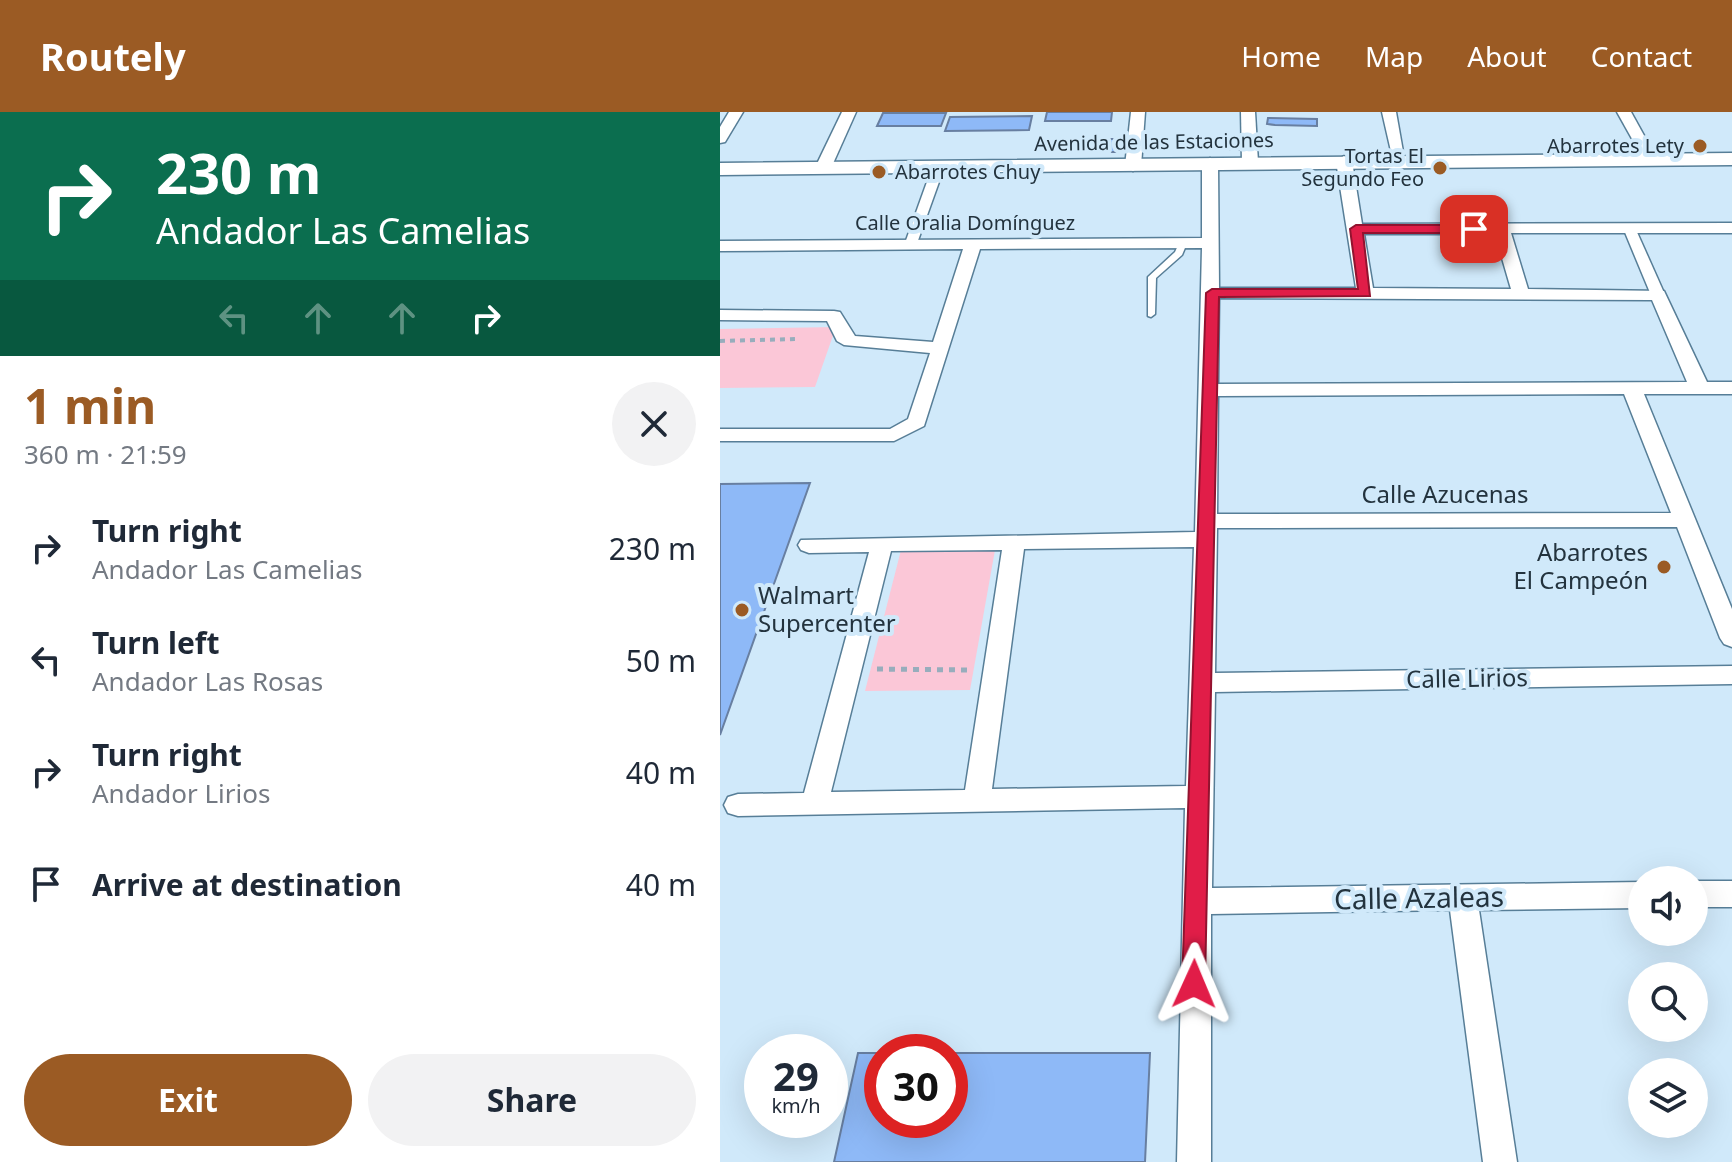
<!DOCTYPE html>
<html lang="en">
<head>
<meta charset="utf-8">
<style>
	body { margin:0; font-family:"Noto Sans",sans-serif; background:#f2f2f3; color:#1f2937; height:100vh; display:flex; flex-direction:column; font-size:30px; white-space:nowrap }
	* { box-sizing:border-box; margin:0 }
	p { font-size:26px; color:#747a83 }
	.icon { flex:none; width:44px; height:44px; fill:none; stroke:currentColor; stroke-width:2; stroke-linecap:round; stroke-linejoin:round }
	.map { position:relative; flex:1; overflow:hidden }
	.sheet { display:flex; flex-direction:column; background:#fff; width:720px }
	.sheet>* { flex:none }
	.banner { background:#0b6e4f; color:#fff; overflow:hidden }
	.fabs { position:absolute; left:908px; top:754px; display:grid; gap:16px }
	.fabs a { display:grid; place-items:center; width:80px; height:80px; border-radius:50%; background:#fff; box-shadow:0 8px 32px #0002; font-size:40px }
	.speed { position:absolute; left:24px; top:922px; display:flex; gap:16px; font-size:40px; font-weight:700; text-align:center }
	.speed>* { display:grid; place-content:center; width:104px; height:104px; border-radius:50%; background:#fff; box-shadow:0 8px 32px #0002; line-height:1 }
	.speed small { font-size:20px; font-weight:400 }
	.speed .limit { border:12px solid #d22; background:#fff; color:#111 }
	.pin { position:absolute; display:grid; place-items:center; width:68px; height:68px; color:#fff; margin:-34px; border-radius:16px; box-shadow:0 4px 12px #0006 }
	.me { position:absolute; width:88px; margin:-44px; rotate:1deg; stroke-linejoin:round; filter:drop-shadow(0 0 6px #0008) }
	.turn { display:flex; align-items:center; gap:28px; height:168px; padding:0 24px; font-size:36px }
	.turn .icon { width:104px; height:104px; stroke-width:2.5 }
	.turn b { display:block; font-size:56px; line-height:68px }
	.lanes { display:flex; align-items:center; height:76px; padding:0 24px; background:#0003; justify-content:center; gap:40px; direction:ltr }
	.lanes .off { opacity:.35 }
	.round { display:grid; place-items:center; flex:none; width:84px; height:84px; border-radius:42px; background:#f2f2f3 }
	.summary { display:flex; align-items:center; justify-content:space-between; height:136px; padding:0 24px }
	h1 { font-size:48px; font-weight:700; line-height:60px; color:#9b5b24 }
	.action { display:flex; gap:16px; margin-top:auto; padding:16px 24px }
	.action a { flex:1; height:92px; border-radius:48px; background:#9b5b24; color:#fff; font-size:32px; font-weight:700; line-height:92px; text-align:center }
	.action a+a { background:#f2f2f3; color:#1f2937 }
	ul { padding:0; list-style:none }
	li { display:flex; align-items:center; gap:24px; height:112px; padding:0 24px }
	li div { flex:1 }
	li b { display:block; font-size:30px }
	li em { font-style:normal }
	header { display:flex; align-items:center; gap:48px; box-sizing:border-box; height:112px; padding:0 40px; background:#9b5b24; color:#fff }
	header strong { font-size:38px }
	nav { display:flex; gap:44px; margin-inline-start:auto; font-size:28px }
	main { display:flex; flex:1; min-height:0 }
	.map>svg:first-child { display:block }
	.green { fill:#fbc7d7 }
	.building { fill:#8eb9f7; stroke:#687fa1; stroke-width:2 }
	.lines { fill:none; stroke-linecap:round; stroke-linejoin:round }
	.service-casing { stroke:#577e97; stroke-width:3 }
	.pedestrian-casing { stroke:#577e97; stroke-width:3 }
	.minor-casing { stroke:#577e97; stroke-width:3 }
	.tertiary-casing { stroke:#577e97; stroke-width:3 }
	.path-far1 { stroke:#97adbc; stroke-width:4; stroke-dasharray:5 5; stroke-linecap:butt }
	.path { stroke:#97adbc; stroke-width:5; stroke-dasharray:6 6; stroke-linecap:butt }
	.service { fill:#fff; fill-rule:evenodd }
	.pedestrian { fill:#fff; fill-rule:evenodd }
	.minor { fill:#fff; fill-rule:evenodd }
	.tertiary { fill:#fff; fill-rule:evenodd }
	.route { fill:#e11d48; stroke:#92132f; stroke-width:2 }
	.poi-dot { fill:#9b5b24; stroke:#d0e9fa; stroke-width:3 }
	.labels { text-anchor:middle; stroke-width:8; stroke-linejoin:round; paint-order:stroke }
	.far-street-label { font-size:20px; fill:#23333e; stroke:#d0e9fa }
	.far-poi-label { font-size:20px; fill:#23333e; stroke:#d0e9fa; text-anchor:end }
	.street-label { font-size:24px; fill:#23333e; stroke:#d0e9fa }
	.poi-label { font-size:24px; fill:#23333e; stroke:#d0e9fa; text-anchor:end }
	.near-street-label { font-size:28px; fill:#23333e; stroke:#d0e9fa }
</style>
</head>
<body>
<header>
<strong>Routely</strong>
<nav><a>Home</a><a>Map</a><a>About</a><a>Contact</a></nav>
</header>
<main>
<section class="sheet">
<div class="banner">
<div class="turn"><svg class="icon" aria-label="right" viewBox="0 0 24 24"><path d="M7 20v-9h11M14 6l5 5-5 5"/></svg><div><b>230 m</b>Andador Las Camelias</div></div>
<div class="lanes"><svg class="icon off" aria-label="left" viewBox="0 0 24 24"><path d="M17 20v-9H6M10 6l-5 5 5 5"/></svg><svg class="icon off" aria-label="ahead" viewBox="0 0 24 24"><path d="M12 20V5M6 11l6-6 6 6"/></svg><svg class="icon off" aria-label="ahead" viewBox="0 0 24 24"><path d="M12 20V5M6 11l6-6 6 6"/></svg><svg class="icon" aria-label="right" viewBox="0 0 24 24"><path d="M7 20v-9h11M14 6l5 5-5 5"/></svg></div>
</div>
<div class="summary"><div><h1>1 min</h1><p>360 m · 21:59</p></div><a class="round"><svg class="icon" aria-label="close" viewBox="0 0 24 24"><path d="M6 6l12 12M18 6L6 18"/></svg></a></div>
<ul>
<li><svg class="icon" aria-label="right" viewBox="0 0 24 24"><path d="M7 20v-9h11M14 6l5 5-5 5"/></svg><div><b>Turn right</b><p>Andador Las Camelias</p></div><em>230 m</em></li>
<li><svg class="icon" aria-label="left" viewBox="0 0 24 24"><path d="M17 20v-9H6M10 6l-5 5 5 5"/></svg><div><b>Turn left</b><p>Andador Las Rosas</p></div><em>50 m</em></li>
<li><svg class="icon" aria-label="right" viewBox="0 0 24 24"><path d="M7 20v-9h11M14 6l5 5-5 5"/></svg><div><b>Turn right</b><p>Andador Lirios</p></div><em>40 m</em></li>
<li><svg class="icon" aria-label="arrive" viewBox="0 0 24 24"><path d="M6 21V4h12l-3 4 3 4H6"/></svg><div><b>Arrive at destination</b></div><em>40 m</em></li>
</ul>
<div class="action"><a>Exit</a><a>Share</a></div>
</section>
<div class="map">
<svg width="1012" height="1050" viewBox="0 0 1012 1050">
	<rect width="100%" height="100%" fill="#d0e9fa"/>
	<g class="green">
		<polygon points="116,215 95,275 0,276 0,217"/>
		<polygon points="181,438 275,438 250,578 145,579"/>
	</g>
	<g class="building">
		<polygon points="327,0 392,0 391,9 325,9"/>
		<polygon points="163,1 226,1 221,14 157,14"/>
		<polygon points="312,4 309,18 225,19 230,5"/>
		<polygon points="548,6 597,7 597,14 555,13 547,12"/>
		<polygon points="380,27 397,27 396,40 378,40"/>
		<polygon points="481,31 520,32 520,38 480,38"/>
		<polygon points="90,371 0,623 0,372"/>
		<polygon points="138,941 162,941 162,1008 230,1008 230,941 430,941 425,1050 114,1050"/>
	</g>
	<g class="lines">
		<g class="service-casing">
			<polygon id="service" points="460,129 467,131 462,143 436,166 435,202 431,205 428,204 428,165 455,140"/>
		</g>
		<g class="pedestrian-casing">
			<g id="pedestrian">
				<polygon points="218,53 224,56 196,134 186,137 184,134 212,56"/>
				<polygon points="910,114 916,118 945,183 943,186 931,183 904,118"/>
			</g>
		</g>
		<g class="minor-casing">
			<g id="minor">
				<polygon points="9,0 23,0 5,30 0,31 0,15"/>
				<polygon points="122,0 136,0 111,56 98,59 95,56"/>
				<polygon points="411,0 425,0 421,54 413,59 405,54"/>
				<polygon points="521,0 535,0 538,50 530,55 522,50"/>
				<polygon points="662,0 676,0 685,51 673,48"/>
				<polygon points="897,0 911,0 937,47 935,50 925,50"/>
				<path d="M 624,44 L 632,49 L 642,112 L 1012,111 L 1012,121 L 791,121 L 808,177 L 944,179 L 987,270 L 1012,270 L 1012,282 L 924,282 L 1012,497 L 1012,535 L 1004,532 L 1000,526 L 957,415 L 497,416 L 495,561 L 1012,554 L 1012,572 L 495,580 L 492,776 L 922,770 L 922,796 L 759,798 L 797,1050 L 763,1050 L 730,798 L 491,802 L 491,1050 L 457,1050 L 465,696 L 18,704 L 8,701 L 4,693 L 8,685 L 18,682 L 84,681 L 149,440 L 89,441 L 81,438 L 78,433 L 81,428 L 475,420 L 482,136 L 260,137 L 204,314 L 174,329 L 0,329 L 0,317 L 170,317 L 188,307 L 210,241 L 124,233 L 117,229 L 107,209 L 0,208 L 0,198 L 114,199 L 120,200 L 135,224 L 213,230 L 243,137 L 0,139 L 0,129 L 482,126 L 482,51 L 490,46 L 498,51 L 499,176 L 636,176 L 616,49 ZM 644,122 L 775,122 L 791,177 L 653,176 ZM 499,186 L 932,188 L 967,270 L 498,272 ZM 904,282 L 951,401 L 497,402 L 498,284 ZM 474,435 L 466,674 L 272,677 L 304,437 ZM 282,438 L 245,678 L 111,680 L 171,439 Z"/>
				<rect x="974" y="769" width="38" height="26"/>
			</g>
		</g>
		<g class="tertiary-casing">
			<polygon id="tertiary" points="1012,41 1012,53 0,63 0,51"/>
		</g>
		<polyline class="path-far1" points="0,229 75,227"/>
		<polyline class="path" points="157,557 251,558"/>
		<use href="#service" class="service"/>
		<use href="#pedestrian" class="pedestrian"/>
		<use href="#minor" class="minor"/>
		<use href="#tertiary" class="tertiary"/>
	</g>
	<polygon class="route" points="636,113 754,113 760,117 754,121 643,121 650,184 499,185 485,872 482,879 474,882 466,879 462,872 486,181 492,177 638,177 630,117"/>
	<g class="poi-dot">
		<circle cx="980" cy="34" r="8"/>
		<circle cx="720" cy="56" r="8"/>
		<circle cx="159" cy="60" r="8"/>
		<circle cx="944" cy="455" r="8"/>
		<circle cx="22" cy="498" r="8"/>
	</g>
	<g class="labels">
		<g class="far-street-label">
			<text transform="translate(434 30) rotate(-1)" y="7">Avenida de las Estaciones</text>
			<text x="245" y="118">Calle Oralia Domínguez</text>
		</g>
		<g class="far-poi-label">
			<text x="964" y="41">Abarrotes Lety</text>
			<text x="704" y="51">Tortas El<tspan x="704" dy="23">Segundo Feo</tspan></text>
			<text x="175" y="67" text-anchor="start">Abarrotes Chuy</text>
		</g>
		<g class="street-label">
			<text x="725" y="391">Calle Azucenas</text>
			<text transform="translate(747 567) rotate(-1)" y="8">Calle Lirios</text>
		</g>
		<g class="poi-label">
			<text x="928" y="449">Abarrotes<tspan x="928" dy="28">El Campeón</tspan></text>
			<text x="38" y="492" text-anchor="start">Walmart<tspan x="38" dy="28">Supercenter</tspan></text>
		</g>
		<g class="near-street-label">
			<text transform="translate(699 786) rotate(-1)" y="10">Calle Azaleas</text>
		</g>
	</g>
</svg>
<div class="fabs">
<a><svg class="icon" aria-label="sound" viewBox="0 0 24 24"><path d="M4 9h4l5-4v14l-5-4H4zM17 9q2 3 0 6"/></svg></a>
<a><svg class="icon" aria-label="search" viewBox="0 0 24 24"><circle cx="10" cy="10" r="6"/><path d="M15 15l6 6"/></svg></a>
<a><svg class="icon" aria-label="layers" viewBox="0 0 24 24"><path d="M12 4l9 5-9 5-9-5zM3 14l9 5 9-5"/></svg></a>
</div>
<div class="speed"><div>29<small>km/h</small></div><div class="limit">30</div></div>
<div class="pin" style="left:754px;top:117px;background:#d93025"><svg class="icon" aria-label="arrive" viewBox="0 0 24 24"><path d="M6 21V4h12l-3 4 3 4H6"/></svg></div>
<svg class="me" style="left:474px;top:872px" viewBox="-20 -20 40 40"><path d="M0-17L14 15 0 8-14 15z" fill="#e11d48" stroke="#fff" stroke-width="4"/></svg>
</div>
</main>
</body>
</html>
